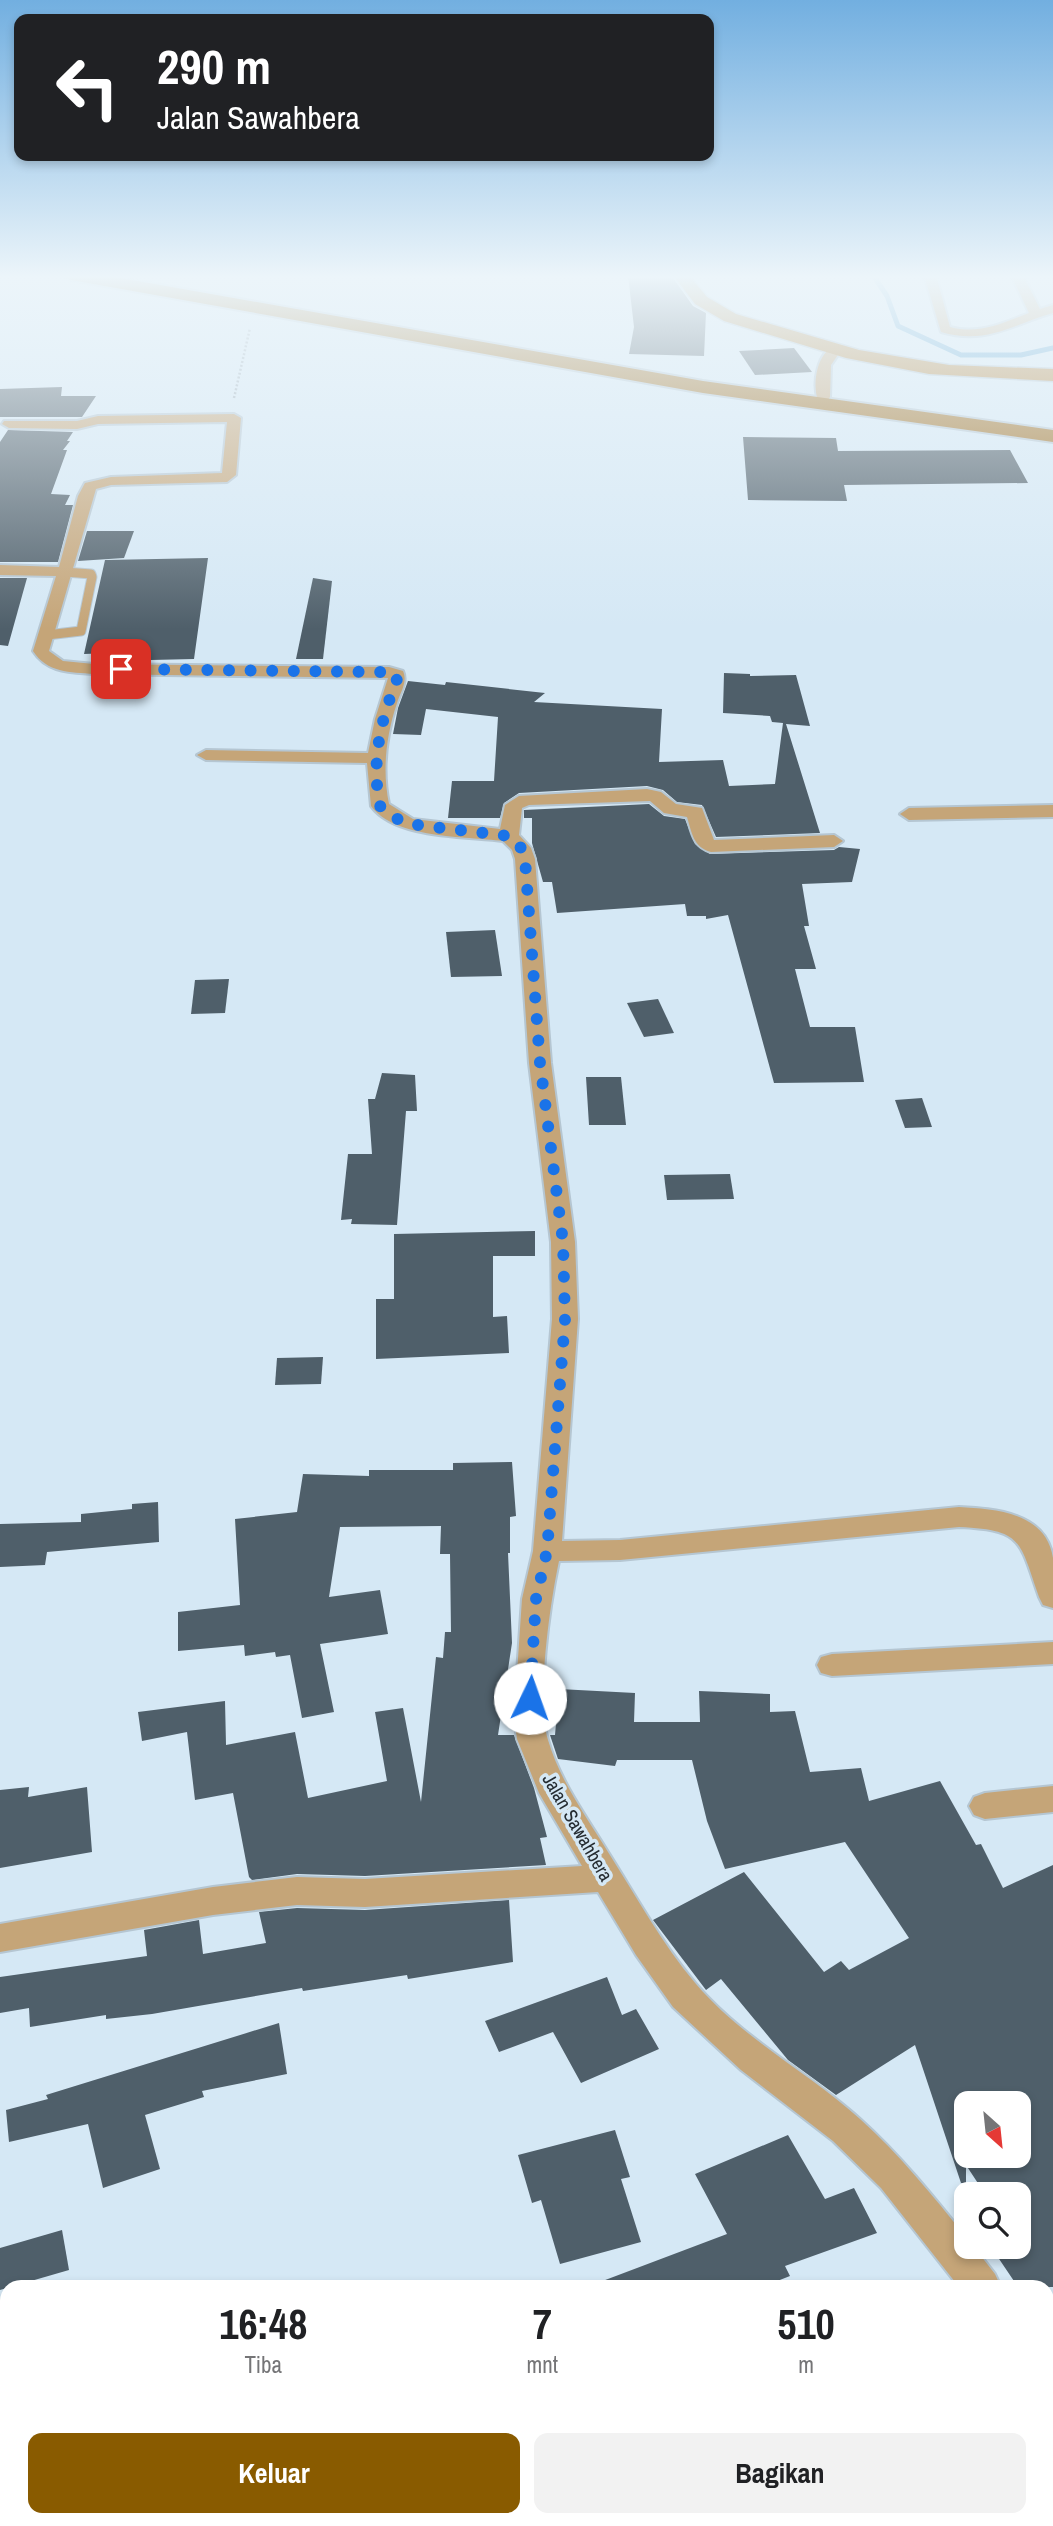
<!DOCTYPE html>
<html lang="id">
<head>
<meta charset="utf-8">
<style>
	body { margin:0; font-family:"Archivo Narrow",sans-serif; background:#f2f2f2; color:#202124; height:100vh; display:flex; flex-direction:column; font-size:26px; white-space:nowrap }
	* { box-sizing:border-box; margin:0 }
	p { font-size:23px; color:#757577 }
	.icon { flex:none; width:38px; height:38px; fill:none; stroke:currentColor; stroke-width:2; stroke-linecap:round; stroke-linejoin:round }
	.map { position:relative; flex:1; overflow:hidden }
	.sheet { position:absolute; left:0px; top:2280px; width:1054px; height:247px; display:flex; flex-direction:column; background:#fff; border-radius:21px 21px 0 0; box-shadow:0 4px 10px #0003 }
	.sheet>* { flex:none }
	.banner { position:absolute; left:14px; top:14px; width:700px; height:147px; border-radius:14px; box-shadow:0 4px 10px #0003; background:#202124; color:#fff; overflow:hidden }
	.needle { width:46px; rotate:153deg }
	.controls { position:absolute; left:954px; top:2091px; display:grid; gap:14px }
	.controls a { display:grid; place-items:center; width:77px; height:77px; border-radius:14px; background:#fff; box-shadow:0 4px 10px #0003; font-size:35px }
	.pin { position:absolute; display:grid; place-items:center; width:60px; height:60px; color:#fff; margin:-30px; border-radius:14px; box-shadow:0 4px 10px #0006 }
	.me { position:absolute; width:77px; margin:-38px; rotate:3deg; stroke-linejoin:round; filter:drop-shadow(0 0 5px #0008) }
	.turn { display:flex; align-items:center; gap:24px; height:147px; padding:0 28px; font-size:32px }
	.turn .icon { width:91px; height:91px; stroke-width:2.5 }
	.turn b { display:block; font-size:49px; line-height:60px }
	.eta { display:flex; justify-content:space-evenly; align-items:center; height:119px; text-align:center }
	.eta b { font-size:42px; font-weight:800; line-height:49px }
	.primary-button { display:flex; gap:14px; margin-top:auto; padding:14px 28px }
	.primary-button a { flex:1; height:80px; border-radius:14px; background:#895b00; color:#fff; font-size:28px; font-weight:800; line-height:80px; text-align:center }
	.primary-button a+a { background:#f2f2f2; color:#202124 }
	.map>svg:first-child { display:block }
	.green { fill:#8ad0fe }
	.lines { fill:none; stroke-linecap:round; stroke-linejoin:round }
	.stream { stroke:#61a7d4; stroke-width:5 }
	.building { fill:#4f5f6a; fill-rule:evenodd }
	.lane-casing { stroke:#b5c6d2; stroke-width:11 }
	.street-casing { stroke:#b5c6d2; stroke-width:4 }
	.secondary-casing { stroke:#b5c6d2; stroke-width:3 }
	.primary-casing { stroke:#b5c6d2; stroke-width:4 }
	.path { stroke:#9eadb8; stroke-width:2.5; stroke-dasharray:2 2; stroke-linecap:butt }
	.lane { stroke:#c5a578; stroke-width:9 }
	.street { fill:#c5a578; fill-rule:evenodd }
	.secondary { fill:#b4843c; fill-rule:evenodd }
	.primary { fill:#9f7024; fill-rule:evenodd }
	.route { stroke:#1a73e8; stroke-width:12; stroke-dasharray:0 21.6 }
	.labels { text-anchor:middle; stroke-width:7; stroke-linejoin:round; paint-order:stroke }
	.street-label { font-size:19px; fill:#252c31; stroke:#d5e8f5 }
</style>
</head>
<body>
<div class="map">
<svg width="1053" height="2526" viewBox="0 0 1053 2526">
	<rect width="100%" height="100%" fill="#d5e8f5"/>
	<polygon class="green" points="7,2366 7,2520 198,2520 199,2526 0,2526 0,2368"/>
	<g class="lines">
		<polyline class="stream" points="873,275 887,296 898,326 961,355 1021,355 1053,348"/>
	</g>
	<g class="building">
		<polygon points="628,275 671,275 693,306 706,313 704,356 629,354 634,327"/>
		<polygon points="794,348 812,372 755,375 739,351"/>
		<polygon points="62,387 61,396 96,396 82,417 0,417 0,389"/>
		<polygon points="8,430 73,432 67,441 70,441 63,450 67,450 51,494 70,495 65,505 73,505 58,562 0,562 0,442"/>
		<polygon points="743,437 836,438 838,451 1010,450 1028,483 844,485 847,501 748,500"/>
		<polygon points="87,531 134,531 124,558 78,561"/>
		<polygon points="208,558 194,659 108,661 110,653 84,654 105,560"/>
		<polygon points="0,578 27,578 8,646 0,645"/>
		<polygon points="313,578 332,581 323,659 296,659"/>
		<polygon points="724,673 750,674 750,676 796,675 810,726 786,724 820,833 716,837 702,805 677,802 663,790 647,786 519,793 504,803 500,818 448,818 452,781 494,781 498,717 426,709 421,735 393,734 398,708 408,681 445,685 446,682 545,693 534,702 662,709 659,762 723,760 729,786 775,784 783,723 772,722 770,716 723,713"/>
		<polygon points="649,804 664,816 685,819 695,844 710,854 834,850 839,847 860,849 852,882 802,884 809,926 804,926 816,969 795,969 810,1027 855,1027 864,1082 774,1083 728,915 706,919 706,916 687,916 685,904 557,913 552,882 543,882 532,843 532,818 524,818 524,810"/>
		<polygon points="495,930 502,976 451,977 446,932"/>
		<polygon points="229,979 225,1013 191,1014 195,980"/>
		<polygon points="658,999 674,1033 644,1037 627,1003"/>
		<polygon points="382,1073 415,1075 417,1111 406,1111 397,1225 351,1224 352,1219 341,1220 348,1154 372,1154 368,1099 375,1099"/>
		<polygon points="586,1077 621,1077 626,1125 589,1125"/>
		<polygon points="922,1098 932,1127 905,1128 895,1100"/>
		<polygon points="730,1174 734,1199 667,1200 664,1175"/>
		<polygon points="535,1231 535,1256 493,1256 493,1317 507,1316 509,1353 376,1359 376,1299 394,1299 394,1234"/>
		<polygon points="323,1357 321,1384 275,1385 277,1358"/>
		<polygon points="512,1462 516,1516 510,1517 510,1553 508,1553 512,1643 498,1735 514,1735 534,1788 547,1837 540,1838 546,1865 365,1876 297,1874 252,1880 249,1877 233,1793 195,1800 187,1732 142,1741 138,1712 225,1701 226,1745 295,1732 308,1798 387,1781 375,1712 403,1708 421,1802 436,1657 443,1658 445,1632 451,1632 450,1554 440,1554 441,1526 340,1527 329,1597 380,1590 388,1634 320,1644 334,1712 302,1718 290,1655 276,1657 275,1652 245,1656 244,1645 178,1651 178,1612 240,1605 235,1519 297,1512 303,1474 369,1476 369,1470 453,1470 453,1463"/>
		<polygon points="158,1502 159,1542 47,1552 45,1565 0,1567 0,1524 81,1522 81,1514 132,1509 132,1504"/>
		<path d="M 559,1689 L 635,1693 L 634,1722 L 700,1722 L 699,1691 L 770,1694 L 770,1712 L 795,1711 L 810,1772 L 861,1768 L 869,1801 L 940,1781 L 976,1845 L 981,1844 L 1003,1888 L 1053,1865 L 1053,2287 L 1018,2287 L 991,2247 L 1018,2247 L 1018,2194 L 985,2194 L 966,2165 L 966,2183 L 961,2183 L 915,2045 L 836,2095 L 788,2060 L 721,1979 L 706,1990 L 653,1920 L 744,1872 L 824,1972 L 841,1961 L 849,1970 L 909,1938 L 845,1842 L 725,1869 L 707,1821 L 692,1760 L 617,1760 L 615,1766 L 558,1759 L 550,1735 L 555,1735 ZM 966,2104 L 1018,2104 L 1018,2156 L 966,2156 Z"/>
		<polygon points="29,1787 28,1797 87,1787 92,1852 0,1868 0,1790"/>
		<polygon points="509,1900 513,1962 408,1979 407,1975 303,1991 302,1988 152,2014 106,2019 106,2015 30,2027 29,2008 0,2013 0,1977 147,1956 144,1930 199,1920 203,1954 266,1943 259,1912 297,1908 365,1910"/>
		<polygon points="607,1977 622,2015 636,2009 659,2049 581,2083 553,2032 499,2052 485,2021"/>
		<polygon points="279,2023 287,2074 202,2091 204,2097 145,2115 160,2169 103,2188 88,2124 9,2142 6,2110 48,2099 46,2095"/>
		<polygon points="615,2130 630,2177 621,2179 641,2242 560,2264 541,2200 532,2203 518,2155"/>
		<polygon points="788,2135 825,2199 854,2188 877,2233 785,2266 790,2276 762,2287 593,2287 592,2285 727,2234 695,2174"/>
		<polygon points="62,2230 69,2270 0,2290 0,2248"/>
	</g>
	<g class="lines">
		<g class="lane-casing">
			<polyline id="lane" points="47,635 81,631 92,577 91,574 65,572"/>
		</g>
		<g class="street-casing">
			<g id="street">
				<path d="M 924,275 L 936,275 L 950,327 C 979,335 1003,323 1029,313 L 1011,275 L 1023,275 L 1040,309 L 1053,305 L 1053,313 C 1011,325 986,345 941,332 Z"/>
				<path d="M 836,345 L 842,349 L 831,365 L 830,397 L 828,400 L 818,400 C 812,383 817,352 836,345 Z"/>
				<path d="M 234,414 L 241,418 L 236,475 L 227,482 L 111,485 L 96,489 L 49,651 L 63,661 L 94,664 L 389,667 L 403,671 C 408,682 400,693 397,703 C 386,736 382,770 389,804 L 413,819 L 500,829 L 505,805 L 519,796 L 647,789 L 661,792 L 676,804 L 702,808 L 714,840 L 834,835 L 843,841 L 834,847 L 711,852 C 693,847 692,833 687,817 L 664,813 L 650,801 L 529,805 L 522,808 L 519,835 L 531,848 L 535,859 L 551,1063 L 575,1242 L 578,1319 L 562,1541 L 620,1540 L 959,1507 C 995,1509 1046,1512 1053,1558 C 1053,1573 1053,1592 1053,1608 L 1043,1605 L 1039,1597 C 1019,1540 1023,1530 959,1527 L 620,1560 L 559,1561 C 550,1603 536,1700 548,1740 C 560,1781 586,1816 608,1852 C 636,1896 662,1944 696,1984 C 743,2039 808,2072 860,2119 C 900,2155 933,2196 966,2237 L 966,2247 L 974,2247 L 995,2274 L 1001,2287 L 959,2287 L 881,2188 L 833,2141 L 741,2070 L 673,2007 L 636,1955 L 598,1892 L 365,1907 L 297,1905 L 213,1915 L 0,1952 L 0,1924 L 213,1887 L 297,1877 L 365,1879 L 582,1866 L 539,1793 L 517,1739 L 514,1718 L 522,1599 L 533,1551 L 552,1319 L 551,1242 L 529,1063 L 515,859 L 512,850 L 503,841 C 465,836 395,839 371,806 L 367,763 L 206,760 L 197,755 L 206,750 L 368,753 L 375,719 L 388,678 L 94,674 C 70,672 47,673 33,651 L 56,576 L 0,575 L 0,565 L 59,567 L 78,496 L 85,483 L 111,477 L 222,473 L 227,422 L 98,424 L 77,429 L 9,428 L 2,424 L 4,421 L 77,421 L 98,416 Z"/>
				<polygon points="1053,805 1053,817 909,820 900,814 909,808"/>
				<polygon points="1053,1642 1053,1664 832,1676 821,1673 817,1665 821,1657 832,1654"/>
				<polygon points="1053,1786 1053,1812 985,1819 974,1815 969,1806 974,1797 985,1793"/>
				<polygon points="1046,2351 1053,2353 1053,2398 1046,2395"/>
				<polygon points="1053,2441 1053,2483 1046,2486 1046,2444"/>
				<polygon points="952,2520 997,2520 995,2526 949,2526"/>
			</g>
		</g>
		<g class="secondary-casing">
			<polygon id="secondary" points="673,275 689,275 707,297 736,314 859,350 949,365 1053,369 1053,381 929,374 846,358 724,321 695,304"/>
		</g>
		<g class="primary-casing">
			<polygon id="primary" points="62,275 104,275 703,381 1053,430 1053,442 703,393 71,280"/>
		</g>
		<polyline class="path" points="234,398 250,328"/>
		<use href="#lane" class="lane"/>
		<use href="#street" class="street"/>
		<use href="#secondary" class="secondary"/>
		<use href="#primary" class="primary"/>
	</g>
	<linearGradient id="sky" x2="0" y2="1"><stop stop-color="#72afe0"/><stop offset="0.44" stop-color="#ecf5fa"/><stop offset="1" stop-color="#ecf5fa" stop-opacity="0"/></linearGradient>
	<rect width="1053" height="629" fill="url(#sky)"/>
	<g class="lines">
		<path class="route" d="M 121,669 L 389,672 L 397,676 C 397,687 390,696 387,707 C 377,740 373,772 380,806 L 393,817 L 409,824 L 509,836 L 521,848 L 525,859 L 540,1063 L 563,1242 L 565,1319 L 547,1551 L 536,1599 L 530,1698"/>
	</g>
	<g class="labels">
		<g class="street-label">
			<text transform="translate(578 1827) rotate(60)" y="7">Jalan Sawahbera</text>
		</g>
	</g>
</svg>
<div class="controls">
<a><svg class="needle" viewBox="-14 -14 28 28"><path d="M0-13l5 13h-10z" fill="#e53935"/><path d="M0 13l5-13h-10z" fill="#757577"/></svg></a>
<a><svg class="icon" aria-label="search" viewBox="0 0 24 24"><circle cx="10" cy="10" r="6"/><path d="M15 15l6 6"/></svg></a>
</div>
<div class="pin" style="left:121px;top:669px;background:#d93025"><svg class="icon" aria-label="arrive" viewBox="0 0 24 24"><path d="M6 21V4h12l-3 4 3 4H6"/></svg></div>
<svg class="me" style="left:530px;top:1698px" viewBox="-20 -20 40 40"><circle r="19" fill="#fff"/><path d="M0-13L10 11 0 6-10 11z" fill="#1a73e8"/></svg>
<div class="banner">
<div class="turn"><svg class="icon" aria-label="left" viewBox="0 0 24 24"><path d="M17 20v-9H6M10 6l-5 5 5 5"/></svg><div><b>290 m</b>Jalan Sawahbera</div></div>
</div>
<section class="sheet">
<div class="eta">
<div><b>16:48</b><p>Tiba</p></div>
<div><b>7</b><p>mnt</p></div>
<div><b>510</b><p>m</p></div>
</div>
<div class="primary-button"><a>Keluar</a><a>Bagikan</a></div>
</section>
</div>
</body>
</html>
